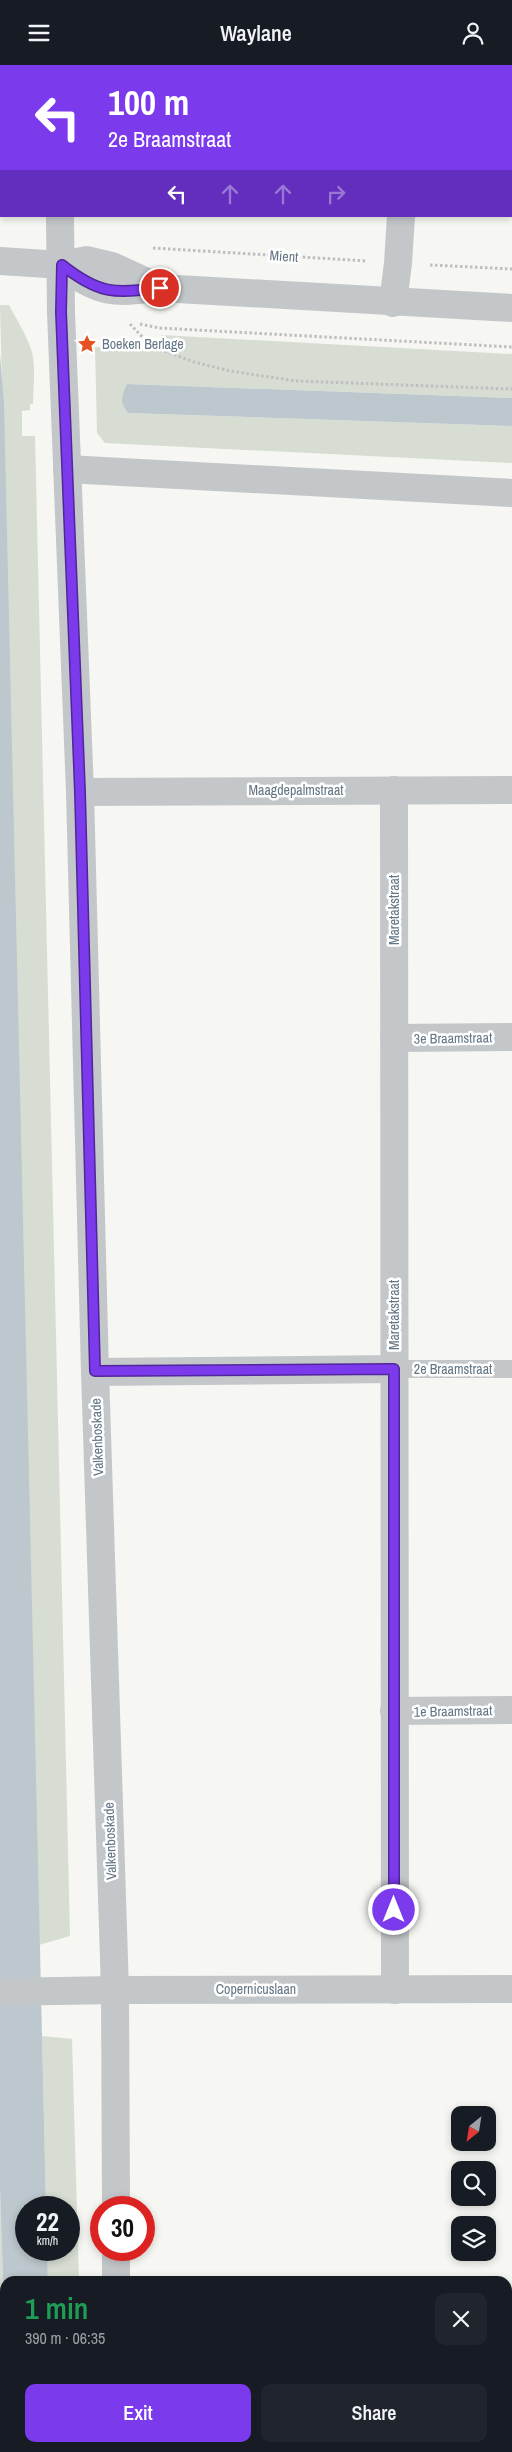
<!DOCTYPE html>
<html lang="en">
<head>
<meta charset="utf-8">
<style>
	body { margin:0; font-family:"Archivo Narrow",sans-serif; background:#20242c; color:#f1f3f6; height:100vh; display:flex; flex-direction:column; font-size:19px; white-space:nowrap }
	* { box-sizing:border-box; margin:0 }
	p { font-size:16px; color:#9ea1a6 }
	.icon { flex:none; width:28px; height:28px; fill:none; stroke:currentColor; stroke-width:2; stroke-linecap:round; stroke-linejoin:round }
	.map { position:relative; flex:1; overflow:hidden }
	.details { position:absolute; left:0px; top:2211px; width:512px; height:176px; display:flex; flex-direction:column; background:#171b24; border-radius:15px 15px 0 0; box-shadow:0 2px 8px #0003 }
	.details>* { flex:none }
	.guide { position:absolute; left:0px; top:0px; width:512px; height:152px; box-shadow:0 2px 8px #0003; background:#7c3aed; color:#fff; overflow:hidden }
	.needle { width:32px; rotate:210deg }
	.controls { position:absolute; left:451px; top:2041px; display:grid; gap:10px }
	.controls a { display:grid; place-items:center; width:45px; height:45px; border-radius:10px; background:#171b24; box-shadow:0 2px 8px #0003; font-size:25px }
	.speed { position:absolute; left:15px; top:2131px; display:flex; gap:10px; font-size:25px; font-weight:700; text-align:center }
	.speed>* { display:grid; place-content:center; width:65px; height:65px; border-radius:50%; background:#171b24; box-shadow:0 2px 8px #0003; line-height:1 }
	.speed small { font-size:12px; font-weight:400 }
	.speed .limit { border:8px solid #d22; background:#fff; color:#111 }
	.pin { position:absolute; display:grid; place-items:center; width:42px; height:42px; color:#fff; margin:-21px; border:2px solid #fff; border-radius:50%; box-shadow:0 1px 5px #0007 }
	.me { position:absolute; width:55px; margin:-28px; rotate:0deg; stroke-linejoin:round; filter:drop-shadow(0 0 4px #0008) }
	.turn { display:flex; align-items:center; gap:18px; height:105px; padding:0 25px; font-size:22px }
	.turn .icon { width:65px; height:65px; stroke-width:2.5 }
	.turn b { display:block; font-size:35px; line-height:42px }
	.lanes { display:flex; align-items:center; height:48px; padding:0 25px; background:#0003; justify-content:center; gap:25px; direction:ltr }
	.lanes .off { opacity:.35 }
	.round { display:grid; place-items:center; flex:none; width:52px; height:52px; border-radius:10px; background:#20242c }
	.head { display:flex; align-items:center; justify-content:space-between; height:85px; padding:0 25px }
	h1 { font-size:30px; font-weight:600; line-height:38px; color:#1e9e55 }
	.button { display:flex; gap:10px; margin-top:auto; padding:10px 25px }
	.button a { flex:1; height:58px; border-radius:10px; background:#7c3aed; color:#fff; font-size:20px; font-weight:600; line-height:58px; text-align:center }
	.button a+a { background:#20242c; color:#f1f3f6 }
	header { display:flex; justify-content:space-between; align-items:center; height:65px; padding:0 25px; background:#171b24; font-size:22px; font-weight:600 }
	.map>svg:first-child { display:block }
	.green { fill:#d7ddd3 }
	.water { fill:#bcc8cd }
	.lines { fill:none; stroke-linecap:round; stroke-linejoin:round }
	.path { stroke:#bdbfc1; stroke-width:3; stroke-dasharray:2.5 2.5; stroke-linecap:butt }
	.lane { stroke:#c3c7ca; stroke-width:18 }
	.street { stroke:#c3c7ca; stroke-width:28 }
	.route-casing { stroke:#51269a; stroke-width:12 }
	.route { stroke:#7c3aed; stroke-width:9 }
	.labels { text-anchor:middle; stroke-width:5; stroke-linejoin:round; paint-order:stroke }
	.street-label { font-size:14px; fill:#647684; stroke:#fff }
	.poi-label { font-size:14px; fill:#647684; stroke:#fff; text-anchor:start }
</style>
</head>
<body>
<header><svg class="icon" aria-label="menu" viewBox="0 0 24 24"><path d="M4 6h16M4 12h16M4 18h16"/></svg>Waylane<svg class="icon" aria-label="person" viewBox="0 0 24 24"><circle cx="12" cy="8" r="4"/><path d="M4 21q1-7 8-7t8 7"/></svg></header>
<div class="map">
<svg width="512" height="2387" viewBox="0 0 512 2387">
	<rect width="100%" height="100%" fill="#f6f6f2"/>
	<g class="green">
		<path d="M 0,240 L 9,240 C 17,255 27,271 32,287 C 36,303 33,323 33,339 L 30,339 L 30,345 L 22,346 L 22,371 L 35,371 L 70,1871 L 39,1880 Z"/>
		<path d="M 161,270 L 512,289 L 512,333 L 127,319 C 121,331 119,337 128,348 L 512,361 L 512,398 L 105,378 L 97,368 L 95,282 L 160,286 Z"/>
		<polygon points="42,1971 72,1974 79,2216 48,2216 47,2185 69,2185 69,2142 46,2142"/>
		<polygon points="0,2124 5,2272 5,2382 9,2383 9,2387 0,2387"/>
	</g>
	<g class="water">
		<polygon points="0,290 4,339 46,2142 26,2142 26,2185 47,2185 48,2216 5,2216 5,2272 0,2124"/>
		<path d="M 127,319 L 512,333 L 512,361 L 128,348 C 119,337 121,331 127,319 Z"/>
	</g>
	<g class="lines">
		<g class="path">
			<polyline points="153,183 367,196"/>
			<polyline points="430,200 512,204"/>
			<polyline points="130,259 151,281 194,297 230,306 296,316 512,324"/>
			<polyline points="140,259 159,263 512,282"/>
		</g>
		<polyline class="lane" points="394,1304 512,1304"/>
		<g class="street">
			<polyline points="56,0 56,1"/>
			<polyline points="408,1 408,0"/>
			<polyline points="60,151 61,247 80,727 95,1307 115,1925 116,2142"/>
			<polyline points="0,196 62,200 87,195 112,201 160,223"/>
			<path d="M 62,200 C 100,230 114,228 160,223 L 512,243"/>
			<polyline points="393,238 398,198 401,151"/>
			<polyline points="67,404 512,428"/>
			<polyline points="394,725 395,1925"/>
			<polyline points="80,727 512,725"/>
			<polyline points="394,973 512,972"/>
			<polyline points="95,1307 394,1304"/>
			<polyline points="394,1646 512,1645"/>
			<polyline points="0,1927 115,1925 512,1924"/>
			<polyline points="116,2185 116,2216"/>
			<polyline points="508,2261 512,2261"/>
			<polyline points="118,2382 118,2387"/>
		</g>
	</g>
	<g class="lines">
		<g class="route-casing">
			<path id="route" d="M 160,223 C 114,228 100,230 62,200 L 61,247 L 80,727 L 95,1306 L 394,1304 L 394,1845"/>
		</g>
		<use href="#route" class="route"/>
	</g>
	<defs>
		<g id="sight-bare" transform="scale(1.5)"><path d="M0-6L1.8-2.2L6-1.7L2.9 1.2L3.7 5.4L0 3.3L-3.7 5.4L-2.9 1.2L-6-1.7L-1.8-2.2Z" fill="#e55123" stroke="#fff" stroke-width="2.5" paint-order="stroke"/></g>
	</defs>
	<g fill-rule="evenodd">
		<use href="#sight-bare" x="87" y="279"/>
	</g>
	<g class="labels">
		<g class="street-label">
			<text transform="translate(284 191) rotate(4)" y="5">Mient</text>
			<text x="296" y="730">Maagdepalmstraat</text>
			<text transform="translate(394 845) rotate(-90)" y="5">Maretakstraat</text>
			<text transform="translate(453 973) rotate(-1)" y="5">3e Braamstraat</text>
			<text transform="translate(394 1250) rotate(-90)" y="5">Maretakstraat</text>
			<text x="453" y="1309">2e Braamstraat</text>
			<text transform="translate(97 1372) rotate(-92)" y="5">Valkenboskade</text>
			<text transform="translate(453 1646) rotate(-1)" y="5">1e Braamstraat</text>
			<text transform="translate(110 1776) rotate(-92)" y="5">Valkenboskade</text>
			<text x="256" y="1929">Copernicuslaan</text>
		</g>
		<g class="poi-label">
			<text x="102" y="284">Boeken Berlage</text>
		</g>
	</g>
</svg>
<div class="controls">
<a><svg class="needle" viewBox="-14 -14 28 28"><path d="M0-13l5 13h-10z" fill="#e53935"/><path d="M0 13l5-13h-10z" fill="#9ea1a6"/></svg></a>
<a><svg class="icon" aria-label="search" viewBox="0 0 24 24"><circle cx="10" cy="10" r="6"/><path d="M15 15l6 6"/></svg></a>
<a><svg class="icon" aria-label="layers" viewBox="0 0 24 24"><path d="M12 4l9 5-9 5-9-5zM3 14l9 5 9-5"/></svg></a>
</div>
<div class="speed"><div>22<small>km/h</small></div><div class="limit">30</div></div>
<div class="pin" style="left:160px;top:223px;background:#d93025"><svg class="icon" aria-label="arrive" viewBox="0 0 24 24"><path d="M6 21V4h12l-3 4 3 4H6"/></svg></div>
<svg class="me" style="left:394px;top:1845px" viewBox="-20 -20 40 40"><circle r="17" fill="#7c3aed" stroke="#fff" stroke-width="3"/><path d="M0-11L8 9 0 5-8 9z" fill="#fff"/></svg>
<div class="guide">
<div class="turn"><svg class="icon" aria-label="left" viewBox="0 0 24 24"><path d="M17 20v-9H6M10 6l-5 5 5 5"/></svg><div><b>100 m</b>2e Braamstraat</div></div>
<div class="lanes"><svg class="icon" aria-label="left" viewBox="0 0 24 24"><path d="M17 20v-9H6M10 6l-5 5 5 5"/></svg><svg class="icon off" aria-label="ahead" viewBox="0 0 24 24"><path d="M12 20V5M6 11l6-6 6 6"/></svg><svg class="icon off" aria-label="ahead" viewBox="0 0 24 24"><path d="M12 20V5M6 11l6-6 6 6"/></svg><svg class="icon off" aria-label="right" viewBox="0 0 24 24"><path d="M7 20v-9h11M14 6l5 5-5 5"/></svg></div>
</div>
<section class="details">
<div class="head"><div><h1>1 min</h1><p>390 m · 06:35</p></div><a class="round"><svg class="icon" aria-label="close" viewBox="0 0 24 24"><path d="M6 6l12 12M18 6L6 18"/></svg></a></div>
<div class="button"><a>Exit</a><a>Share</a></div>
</section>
</div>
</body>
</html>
